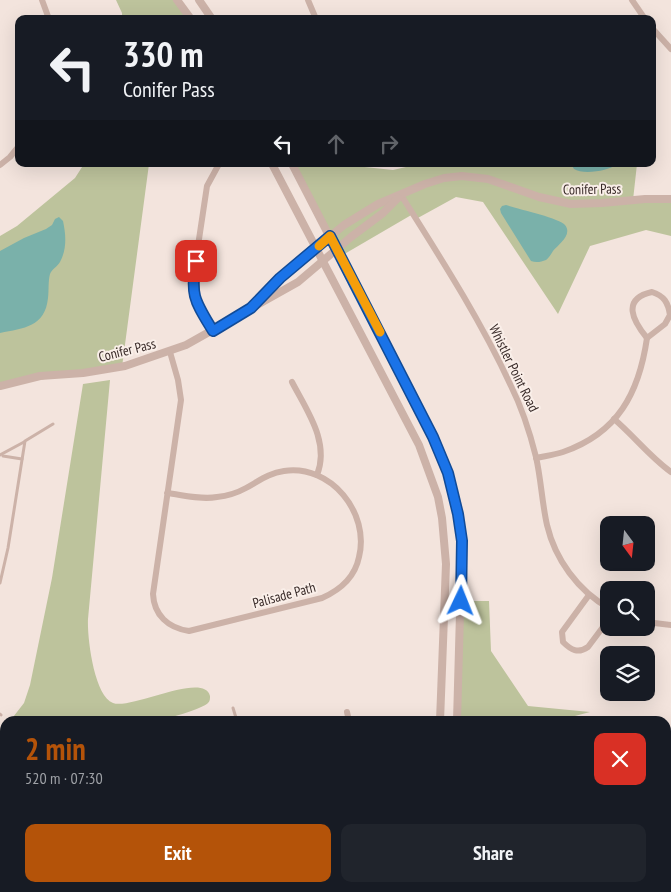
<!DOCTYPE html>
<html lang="en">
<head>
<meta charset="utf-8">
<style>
	body { margin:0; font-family:"PT Sans Narrow",sans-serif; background:#20242c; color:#f1f3f6; height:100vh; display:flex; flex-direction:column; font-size:19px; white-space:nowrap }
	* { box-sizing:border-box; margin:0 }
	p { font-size:16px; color:#9ea1a6 }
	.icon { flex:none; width:28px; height:28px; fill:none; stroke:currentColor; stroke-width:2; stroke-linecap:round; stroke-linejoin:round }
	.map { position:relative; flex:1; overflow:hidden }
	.side { position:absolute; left:0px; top:716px; width:671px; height:176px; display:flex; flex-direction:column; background:#171b24; border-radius:15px 15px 0 0; box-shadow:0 5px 20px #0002 }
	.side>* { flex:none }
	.guide { position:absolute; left:15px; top:15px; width:641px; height:152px; border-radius:10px; box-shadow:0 5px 20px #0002; background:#171b24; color:#f1f3f6; overflow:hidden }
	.needle { width:32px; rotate:165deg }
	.controls { position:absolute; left:600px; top:516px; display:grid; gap:10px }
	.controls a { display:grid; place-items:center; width:55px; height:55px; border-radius:10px; background:#171b24; box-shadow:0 5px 20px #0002; font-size:25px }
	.pin { position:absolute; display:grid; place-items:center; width:42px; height:42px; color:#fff; margin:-21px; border-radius:10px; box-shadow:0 2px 8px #0006 }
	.me { position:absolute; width:55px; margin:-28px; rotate:2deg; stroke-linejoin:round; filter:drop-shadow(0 0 4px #0008) }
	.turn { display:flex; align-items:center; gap:18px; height:105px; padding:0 25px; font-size:22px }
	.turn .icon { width:65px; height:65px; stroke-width:2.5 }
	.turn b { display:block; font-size:35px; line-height:42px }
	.lanes { display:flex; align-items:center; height:48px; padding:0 25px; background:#0003; justify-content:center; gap:25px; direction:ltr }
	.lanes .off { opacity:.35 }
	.round { display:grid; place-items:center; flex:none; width:52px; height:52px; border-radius:10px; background:#20242c }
	.head { display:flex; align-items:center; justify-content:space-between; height:85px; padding:0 25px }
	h1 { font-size:30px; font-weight:600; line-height:38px; color:#b45309 }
	.cta { display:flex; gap:10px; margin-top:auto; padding:10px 25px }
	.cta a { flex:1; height:58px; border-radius:10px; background:#b45309; color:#fff; font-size:20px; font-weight:600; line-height:58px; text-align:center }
	.cta a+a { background:#20242c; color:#f1f3f6 }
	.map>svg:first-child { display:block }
	.green { fill:#bdc39c }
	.water { fill:#7ab1aa }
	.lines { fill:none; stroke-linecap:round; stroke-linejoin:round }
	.service { stroke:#ccb2a8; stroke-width:3 }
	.minor { stroke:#ccb2a8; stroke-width:6 }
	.tertiary { stroke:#ccb2a8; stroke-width:8 }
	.route-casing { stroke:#114b97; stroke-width:12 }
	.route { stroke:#1a73e8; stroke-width:9 }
	.slow { stroke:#f59e0b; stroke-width:9 }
	.labels { text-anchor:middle; stroke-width:4; stroke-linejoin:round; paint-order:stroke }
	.street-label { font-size:14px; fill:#382a28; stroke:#faefe9 }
</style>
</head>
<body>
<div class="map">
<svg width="671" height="892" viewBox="0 0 671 892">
	<rect width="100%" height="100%" fill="#f3e4dd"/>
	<g class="green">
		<polygon points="116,0 177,0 191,19 122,19 122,13"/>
		<polygon points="84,164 149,164 122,367 0,386 0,236 17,226 75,178"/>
		<polygon points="292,164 336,164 393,170 419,164 637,164 633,200 671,199 671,236 646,230 590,246 558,314 483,202 456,197 416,219 413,214 341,256"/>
		<path d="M 110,380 L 88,619 C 87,637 94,696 113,703 C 131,710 204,671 210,696 C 210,699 210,701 208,703 C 204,708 162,721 154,721 C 139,723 124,721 108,721 C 76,721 43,721 10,721 L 24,703 L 30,685 L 52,578 L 83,384 Z"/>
		<polygon points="461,601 489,601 491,651 528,706 590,712 556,721 457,721"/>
		<polygon points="5,726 5,884 0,886 0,730"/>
	</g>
	<g class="water">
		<path d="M 571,164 L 617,164 C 609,171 583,175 574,169 Z"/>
		<path d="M 506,205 C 518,209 560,218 565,225 C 573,235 558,245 553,251 C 551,254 549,258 546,260 C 541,262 536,263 531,261 L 501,213 L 500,209 L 502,206 Z"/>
		<path d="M 59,217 L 63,221 C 66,235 67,249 60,262 C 57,267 52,269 50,274 C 48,281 49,291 48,298 C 45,327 24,328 0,333 L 0,251 L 24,238 L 46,229 L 52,225 L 55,219 Z"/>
		<polygon points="264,888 300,888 300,892 265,892"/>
	</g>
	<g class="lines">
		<g class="service">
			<polyline points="0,455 24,442"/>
			<polyline points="3,456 22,459"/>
			<polyline points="0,583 8,548 25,441 53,424"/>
			<polyline points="233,708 237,721"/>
			<polyline points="0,714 1,715"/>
		</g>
		<g class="minor">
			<polyline points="42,0 49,19"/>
			<polyline points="308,0 316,19"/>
			<polyline points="632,0 645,19"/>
			<polyline points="652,28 671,49"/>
			<polyline points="0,165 10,157 19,146"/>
			<path d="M 401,195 C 440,257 480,319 511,386 C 522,408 530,433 536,457 C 541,479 542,503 547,525 C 555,559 578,591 609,608"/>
			<path d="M 652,292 C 664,296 668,302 670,315 L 665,324 L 647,338 C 633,321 621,299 652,292 Z"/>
			<polyline points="213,331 194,297 193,279 207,186 219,164"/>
			<path d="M 292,382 C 307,411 330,442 317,475"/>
			<path d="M 614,419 C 634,436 650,457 671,472"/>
			<path d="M 536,458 C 545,456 554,455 563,452 C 618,433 639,393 647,338"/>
			<path d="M 167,493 C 183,495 201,500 217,497 C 227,496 237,493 246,488 C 259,481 269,473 284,471 C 331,464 370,513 359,557 C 355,577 340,590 322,598 L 189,631 C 168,628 154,615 153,594 L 181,400 L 178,380 L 170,352"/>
			<path d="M 589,595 L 562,632 L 563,642 C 571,650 578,654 588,647 L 609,619"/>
			<polyline points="646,622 671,625"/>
			<polyline points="347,712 349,721"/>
			<polyline points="666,760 671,759"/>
			<polyline points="666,838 671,855"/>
			<polyline points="320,888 321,892"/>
			<polyline points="376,888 377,892"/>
			<polyline points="556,888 558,892"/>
			<polyline points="0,892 16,888"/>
			<polyline points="329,892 346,888"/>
		</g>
		<g class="tertiary">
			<polyline points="177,0 191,19"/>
			<polyline points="199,0 212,19"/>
			<polyline points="272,164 419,445 438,497 442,518 446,564 440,721"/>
			<polyline points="292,164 433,437 441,455 453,491 462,541 457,721"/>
			<polyline points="251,308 280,278 344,225 378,204 425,184 444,178 462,176 488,179 539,197 571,204 602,203 645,199 671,199"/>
			<polyline points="0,386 40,376 83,373 125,366 186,345 298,282 351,237 383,213 398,198"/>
			<polyline points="448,888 449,892"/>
			<polyline points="467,888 468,892"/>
		</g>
	</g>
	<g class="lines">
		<g class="route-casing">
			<path id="route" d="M 196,261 C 190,296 195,301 213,331 L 251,308 L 280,278 L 330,236 L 433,437 L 448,473 L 458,514 L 462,541 L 461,601"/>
		</g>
		<use href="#route" class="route"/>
		<polyline class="slow" points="319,246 330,236 380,332"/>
	</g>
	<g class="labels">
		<g class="street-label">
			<text transform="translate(592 189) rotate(-1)" y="5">Conifer Pass</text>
			<text transform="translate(127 350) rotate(-14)" y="5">Conifer Pass</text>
			<text transform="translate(514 368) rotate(64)" y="5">Whistler Point Road</text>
			<text transform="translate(284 595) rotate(-15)" y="5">Palisade Path</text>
		</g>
	</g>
</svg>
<div class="controls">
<a><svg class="needle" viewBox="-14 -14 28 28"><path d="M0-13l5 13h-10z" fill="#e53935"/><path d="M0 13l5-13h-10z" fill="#9ea1a6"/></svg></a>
<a><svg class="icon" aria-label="search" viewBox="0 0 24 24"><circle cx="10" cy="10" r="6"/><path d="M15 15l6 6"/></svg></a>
<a><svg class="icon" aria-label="layers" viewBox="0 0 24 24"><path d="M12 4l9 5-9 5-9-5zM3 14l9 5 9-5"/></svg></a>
</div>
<div class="pin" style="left:196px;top:261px;background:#d93025"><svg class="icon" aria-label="arrive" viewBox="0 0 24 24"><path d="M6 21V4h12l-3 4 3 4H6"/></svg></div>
<svg class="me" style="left:461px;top:601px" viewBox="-20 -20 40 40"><path d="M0-17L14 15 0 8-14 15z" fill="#1a73e8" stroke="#fff" stroke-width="4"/></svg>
<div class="guide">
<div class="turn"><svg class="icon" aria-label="left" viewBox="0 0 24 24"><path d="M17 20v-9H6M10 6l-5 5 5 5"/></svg><div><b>330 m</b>Conifer Pass</div></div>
<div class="lanes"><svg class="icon" aria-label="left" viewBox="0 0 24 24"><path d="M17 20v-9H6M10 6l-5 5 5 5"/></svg><svg class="icon off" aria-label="ahead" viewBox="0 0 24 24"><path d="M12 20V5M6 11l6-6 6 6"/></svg><svg class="icon off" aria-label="right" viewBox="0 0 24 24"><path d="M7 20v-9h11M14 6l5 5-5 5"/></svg></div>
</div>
<section class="side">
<div class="head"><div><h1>2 min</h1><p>520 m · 07:30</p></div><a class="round" style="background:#d93025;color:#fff"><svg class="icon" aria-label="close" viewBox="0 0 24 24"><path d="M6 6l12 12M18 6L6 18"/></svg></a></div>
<div class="cta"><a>Exit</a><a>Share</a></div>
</section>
</div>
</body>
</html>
